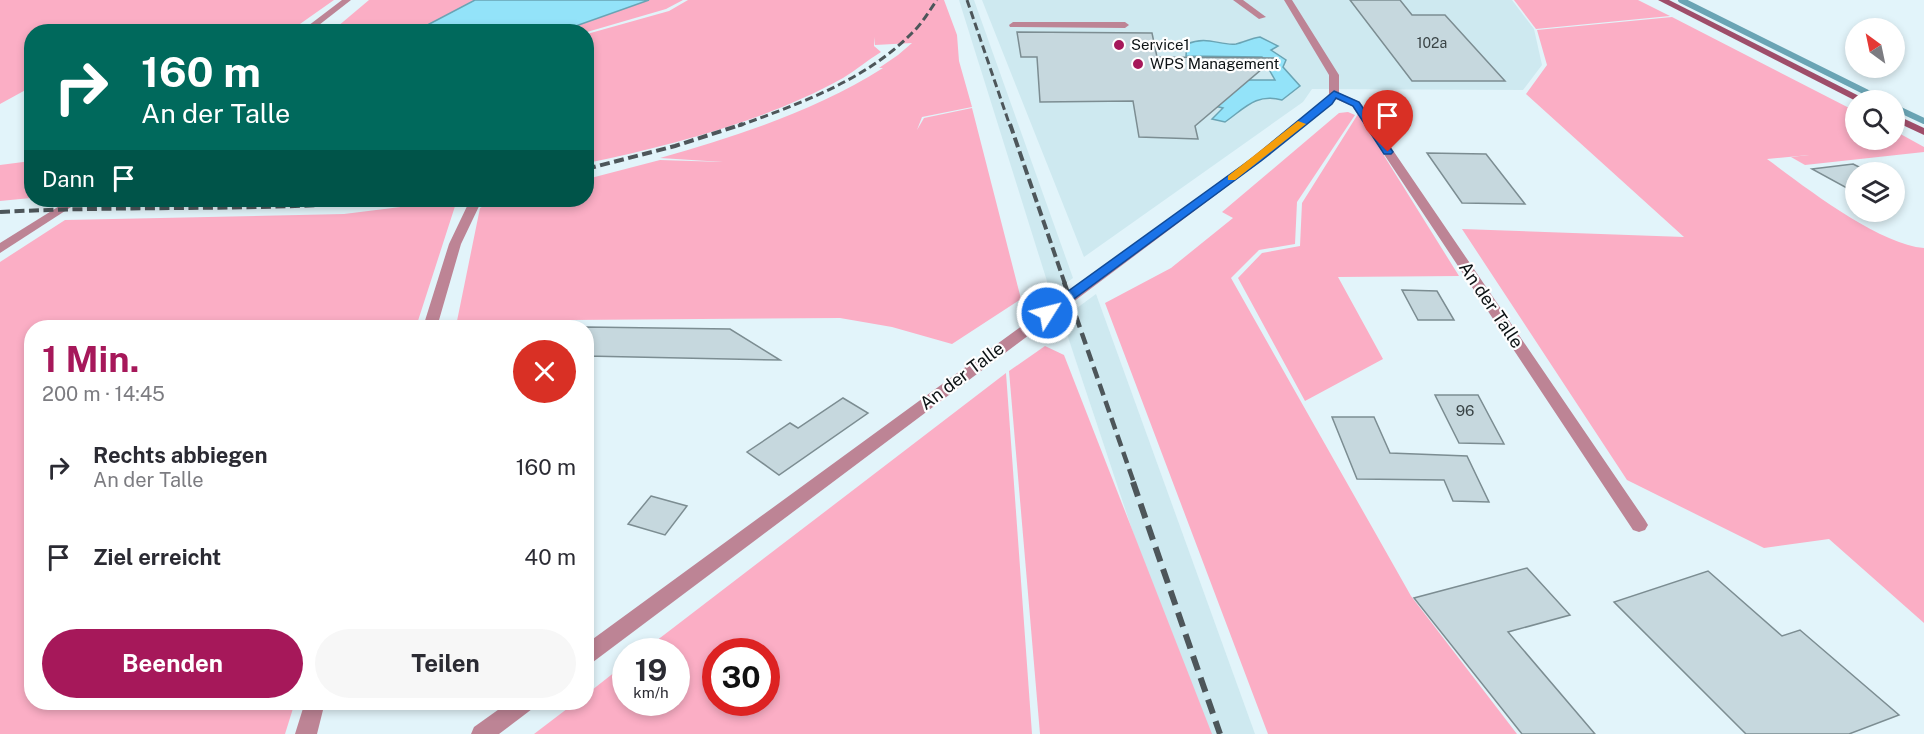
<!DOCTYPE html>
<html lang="de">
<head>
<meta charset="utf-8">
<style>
	body { margin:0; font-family:"Public Sans",sans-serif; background:#f7f7f7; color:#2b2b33; height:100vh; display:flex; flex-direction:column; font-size:22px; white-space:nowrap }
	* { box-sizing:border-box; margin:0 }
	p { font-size:20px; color:#7c7c81 }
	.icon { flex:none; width:33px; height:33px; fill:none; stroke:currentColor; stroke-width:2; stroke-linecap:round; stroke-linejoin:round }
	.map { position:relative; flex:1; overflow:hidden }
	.side { position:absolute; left:24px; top:320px; width:570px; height:390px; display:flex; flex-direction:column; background:#fff; border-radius:24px; box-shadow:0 3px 9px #0003 }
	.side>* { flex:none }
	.banner { position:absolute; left:24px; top:24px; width:570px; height:183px; border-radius:24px; box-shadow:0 3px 9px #0003; background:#00695c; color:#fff; overflow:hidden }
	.needle { width:39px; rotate:327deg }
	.tools { position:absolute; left:1845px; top:18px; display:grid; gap:12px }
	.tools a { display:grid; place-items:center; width:60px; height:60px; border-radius:50%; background:#fff; box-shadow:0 3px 9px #0003; font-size:30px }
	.speed { position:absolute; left:612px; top:638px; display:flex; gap:12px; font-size:30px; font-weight:700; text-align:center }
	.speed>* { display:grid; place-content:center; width:78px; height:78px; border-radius:50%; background:#fff; box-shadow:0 3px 9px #0003; line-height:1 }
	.speed small { font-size:15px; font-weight:400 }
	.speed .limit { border:9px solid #d22; background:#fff; color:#111 }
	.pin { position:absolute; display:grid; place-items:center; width:51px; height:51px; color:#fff; margin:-62px -26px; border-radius:50% 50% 50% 0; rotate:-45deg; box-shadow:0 0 6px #0007 }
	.pin .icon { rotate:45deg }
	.me { position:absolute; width:66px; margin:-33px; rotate:54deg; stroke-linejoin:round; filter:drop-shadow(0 0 4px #0008) }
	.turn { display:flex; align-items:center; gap:21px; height:126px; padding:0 18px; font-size:27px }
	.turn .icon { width:78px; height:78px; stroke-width:2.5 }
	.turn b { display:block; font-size:42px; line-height:51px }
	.then { display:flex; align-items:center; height:57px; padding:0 18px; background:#0003; gap:12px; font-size:22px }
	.round { display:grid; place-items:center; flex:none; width:63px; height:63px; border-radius:32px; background:#f7f7f7 }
	.overview { display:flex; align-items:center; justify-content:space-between; height:102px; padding:0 18px }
	h1 { font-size:36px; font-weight:700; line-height:45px; color:#a6185a }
	.action { display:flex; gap:12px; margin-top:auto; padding:12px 18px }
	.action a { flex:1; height:69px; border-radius:36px; background:#a6185a; color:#fff; font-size:24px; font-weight:700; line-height:69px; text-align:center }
	.action a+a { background:#f7f7f7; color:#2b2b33 }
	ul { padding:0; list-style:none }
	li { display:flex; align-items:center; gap:18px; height:90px; padding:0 18px }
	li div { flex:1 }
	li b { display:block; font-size:22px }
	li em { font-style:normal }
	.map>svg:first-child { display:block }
	.built { fill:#cee9f0 }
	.green { fill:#fbaec5; fill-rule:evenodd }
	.water { fill:#93e3f9; stroke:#6aa4b4; stroke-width:1.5 }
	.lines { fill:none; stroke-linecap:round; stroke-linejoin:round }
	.stream { stroke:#6aa4b4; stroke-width:6 }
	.building { fill:#c6d8de; stroke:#7c8d92; stroke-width:1.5 }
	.lane { fill:#bd8495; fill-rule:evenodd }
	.street { fill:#bd8495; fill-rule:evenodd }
	.secondary { fill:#9f4e6a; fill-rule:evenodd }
	.rail-far3 { stroke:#4d565a; stroke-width:3; stroke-dasharray:8 4; stroke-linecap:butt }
	.rail-far2 { stroke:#4d565a; stroke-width:4; stroke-dasharray:10 4.5; stroke-linecap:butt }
	.rail-far1 { stroke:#4d565a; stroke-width:4.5; stroke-dasharray:12 6; stroke-linecap:butt }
	.rail { stroke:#4d565a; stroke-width:6; stroke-dasharray:15 8; stroke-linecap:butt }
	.route { fill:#1a73e8; stroke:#114b97; stroke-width:1.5 }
	.slow { fill:#f59e0b }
	.poi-dot { fill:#a6185a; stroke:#fefefe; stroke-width:2 }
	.labels { text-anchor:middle; stroke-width:4.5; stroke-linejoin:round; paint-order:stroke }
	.far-number-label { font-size:14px; fill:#3a4446 }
	.far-poi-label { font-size:15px; fill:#0c1214; stroke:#fefefe; text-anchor:start }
	.number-label { font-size:15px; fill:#3a4446 }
	.street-label { font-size:18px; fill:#0c1214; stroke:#fefefe }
</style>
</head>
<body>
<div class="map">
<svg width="1924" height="734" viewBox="0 0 1924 734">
	<rect width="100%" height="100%" fill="#e2f4fa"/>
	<g class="built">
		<polygon points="959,0 974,0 1073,278 1051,294"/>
		<polygon points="982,0 1512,0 1534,29 1542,65 1523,90 1312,89 1303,102 1084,257"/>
		<polygon points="1096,294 1255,734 1200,734 1062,319"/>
	</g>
	<g class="green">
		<polygon points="0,0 334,0 290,31 32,32 31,87 0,104"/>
		<polygon points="369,0 475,0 418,31 573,27 649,0 683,0 666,9 587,32 331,32"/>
		<path d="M 688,0 L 944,0 L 957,35 L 959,61 L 972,107 L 922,117 L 917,130 L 924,118 L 972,108 L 1021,299 L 952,344 L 892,327 L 840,318 L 457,321 L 480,208 L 494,200 L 586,200 L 587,179 L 660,160 L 723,162 L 660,158 C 737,136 815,111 883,68 L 879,68 L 898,55 L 912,43 L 875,45 L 875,37 L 874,46 L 881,52 C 868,60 856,70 843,78 C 766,121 672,145 587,163 L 587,34 L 669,11 Z"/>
		<polygon points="1514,0 1638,0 1670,16 1536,29"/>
		<path d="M 1672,17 L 1855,111 L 1856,140 L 1894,140 L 1895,131 L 1924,147 L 1924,152 L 1805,165 L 1791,157 L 1809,155 L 1767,159 C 1805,187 1878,244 1924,248 L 1924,623 L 1829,539 L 1764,548 L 1627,480 L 1462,229 L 1684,237 L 1526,94 L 1547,65 L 1537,30 Z"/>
		<polygon points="1348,112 1355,115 1297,202 1295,244 1259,250 1231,278 1411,596 1517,734 1268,734 1105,303 1171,268 1233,218 1222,212 1339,113"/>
		<polygon points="1358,114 1459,276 1338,277 1383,359 1305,401 1238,278 1262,253 1300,246 1302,203"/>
		<polygon points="31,161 31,198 0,201 0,165"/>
		<polygon points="457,200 416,327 32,327 32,702 295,702 285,734 0,734 0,262 65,220 344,214"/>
		<polygon points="1045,346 1064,355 1212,734 1040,734 1009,371"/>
		<path d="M 1006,373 L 1032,734 L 534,734 L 576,702 L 586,702 L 587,694 L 625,664 L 626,702 L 676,702 L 676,651 L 643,651 ZM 716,651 L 766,651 L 766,702 L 716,702 Z"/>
	</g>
	<g class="water">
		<polygon points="475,0 649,0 573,27 416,31"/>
		<path d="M 1260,37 L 1278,46 L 1271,50 L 1286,60 L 1283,67 L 1300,86 L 1282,100 C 1256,93 1245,108 1225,122 L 1212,119 L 1223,108 L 1202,103 L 1228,80 L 1275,80 L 1262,57 L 1186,56 L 1187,44 C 1207,35 1220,46 1236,44 C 1244,42 1252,38 1260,37 Z"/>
	</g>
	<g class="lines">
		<g class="stream">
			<polyline points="1681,0 1882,100"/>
			<polyline points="1894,107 1924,121"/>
		</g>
	</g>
	<g class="building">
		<polygon points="1350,0 1400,0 1412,15 1445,15 1505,81 1412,81"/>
		<polygon points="1017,32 1152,33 1157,57 1275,58 1195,126 1198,139 1139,137 1133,101 1040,102 1037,57 1021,57"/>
		<polygon points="1427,153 1486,154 1525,204 1462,203"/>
		<polygon points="1853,164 1869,172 1856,172 1856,193 1812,169"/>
		<polygon points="1402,290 1437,291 1454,320 1418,320"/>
		<polygon points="586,327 730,329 780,360 586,356"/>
		<polygon points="1435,395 1478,395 1504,444 1459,443"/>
		<polygon points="843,398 868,413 779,475 747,452 790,423 798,428"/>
		<polygon points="1332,417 1374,417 1390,453 1467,456 1489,502 1453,501 1444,480 1357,479"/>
		<polygon points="651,496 687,506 665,535 628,524"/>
		<polygon points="1527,568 1570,615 1508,632 1595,734 1522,734 1414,598"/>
		<polygon points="1708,571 1782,636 1800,630 1899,715 1849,734 1746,734 1614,602"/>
	</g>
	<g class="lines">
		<g class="lane">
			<polygon points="1233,0 1243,0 1266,17 1259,19"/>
			<polygon points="1013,22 1125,22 1129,25 1125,28 1010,27 1009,25"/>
		</g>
		<g class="street">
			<polygon points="342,0 351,0 310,32 300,32"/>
			<polygon points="1284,0 1292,0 1339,75 1339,93 1360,102 1645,520 1648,525 1645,530 1639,532 1633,530 1352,106 1336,99 1249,170 593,662 586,664 586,644 1241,166 1324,100 1329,94 1329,75"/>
			<polygon points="69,200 82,200 0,253 0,243"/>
			<polygon points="470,200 482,200 461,244 437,327 423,327 449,244"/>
			<polygon points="305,702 325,702 317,734 295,734"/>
			<polygon points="509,702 535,702 532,709 499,734 471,734 474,727"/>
		</g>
		<g class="secondary">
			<polygon points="1658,0 1669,0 1867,100 1856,101"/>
			<polygon points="1894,114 1924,128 1924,135 1894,121"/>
		</g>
		<g class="rail-far3">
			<polyline points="967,0 1010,126"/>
			<path d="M 738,126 C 799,104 866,80 912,33 C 922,24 929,11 937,0"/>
		</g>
		<g class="rail-far2">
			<polyline points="1010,124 1065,284"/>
			<polyline points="586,169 675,146 743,124"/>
			<path d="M 0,212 C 131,205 263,212 394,200"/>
		</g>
		<polyline class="rail-far1" points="1064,282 1134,483"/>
		<polyline class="rail" points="1133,482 1220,734"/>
	</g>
	<polygon class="route" points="1334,91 1359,102 1393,152 1391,154 1384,154 1353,106 1336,98 1332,104 1261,161 1052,315 1042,315 1041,313 1042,310 1254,157"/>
	<polygon class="slow" points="1298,121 1306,124 1235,180 1228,180 1228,176"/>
	<g class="poi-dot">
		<circle cx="1119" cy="45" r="6"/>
		<circle cx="1138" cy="64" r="6"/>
	</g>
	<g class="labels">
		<g class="far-number-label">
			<text x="1432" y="48">102a</text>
		</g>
		<g class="far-poi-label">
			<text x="1131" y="50">Service1</text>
			<text x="1150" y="69">WPS Management</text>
		</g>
		<g class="number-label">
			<text x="1465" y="416">96</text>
		</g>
		<g class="street-label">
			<text transform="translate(1491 305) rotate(56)" y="6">An der Talle</text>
			<text transform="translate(962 376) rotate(-37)" y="6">An der Talle</text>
		</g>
	</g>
</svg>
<div class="tools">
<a><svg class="needle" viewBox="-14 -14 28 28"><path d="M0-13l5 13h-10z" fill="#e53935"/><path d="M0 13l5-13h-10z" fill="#7c7c81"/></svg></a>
<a><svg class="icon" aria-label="search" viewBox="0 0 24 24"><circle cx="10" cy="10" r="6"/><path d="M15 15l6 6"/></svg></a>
<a><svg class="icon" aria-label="layers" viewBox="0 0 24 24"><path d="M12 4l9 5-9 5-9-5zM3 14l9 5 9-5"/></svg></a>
</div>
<div class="speed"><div>19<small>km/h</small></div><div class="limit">30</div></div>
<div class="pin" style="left:1388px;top:152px;background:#d93025"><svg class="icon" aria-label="arrive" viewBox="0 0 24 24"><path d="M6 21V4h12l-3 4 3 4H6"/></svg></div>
<svg class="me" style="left:1047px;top:313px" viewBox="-20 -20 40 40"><circle r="17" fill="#1a73e8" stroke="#fff" stroke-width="3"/><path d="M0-11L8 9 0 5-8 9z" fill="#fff"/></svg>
<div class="banner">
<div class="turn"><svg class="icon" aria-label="right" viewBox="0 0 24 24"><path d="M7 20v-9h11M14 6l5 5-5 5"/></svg><div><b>160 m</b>An der Talle</div></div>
<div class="then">Dann<svg class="icon" aria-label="arrive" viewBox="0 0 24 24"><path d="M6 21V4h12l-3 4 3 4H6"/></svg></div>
</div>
<section class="side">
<div class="overview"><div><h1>1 Min.</h1><p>200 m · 14:45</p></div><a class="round" style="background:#d93025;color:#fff"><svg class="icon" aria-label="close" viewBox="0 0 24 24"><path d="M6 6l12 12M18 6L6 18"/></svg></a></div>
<ul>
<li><svg class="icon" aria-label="right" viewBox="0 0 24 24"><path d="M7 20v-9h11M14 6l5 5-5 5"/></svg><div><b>Rechts abbiegen</b><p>An der Talle</p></div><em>160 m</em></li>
<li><svg class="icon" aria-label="arrive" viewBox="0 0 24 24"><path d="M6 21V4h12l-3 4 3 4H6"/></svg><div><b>Ziel erreicht</b></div><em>40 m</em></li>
</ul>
<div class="action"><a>Beenden</a><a>Teilen</a></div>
</section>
</div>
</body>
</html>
